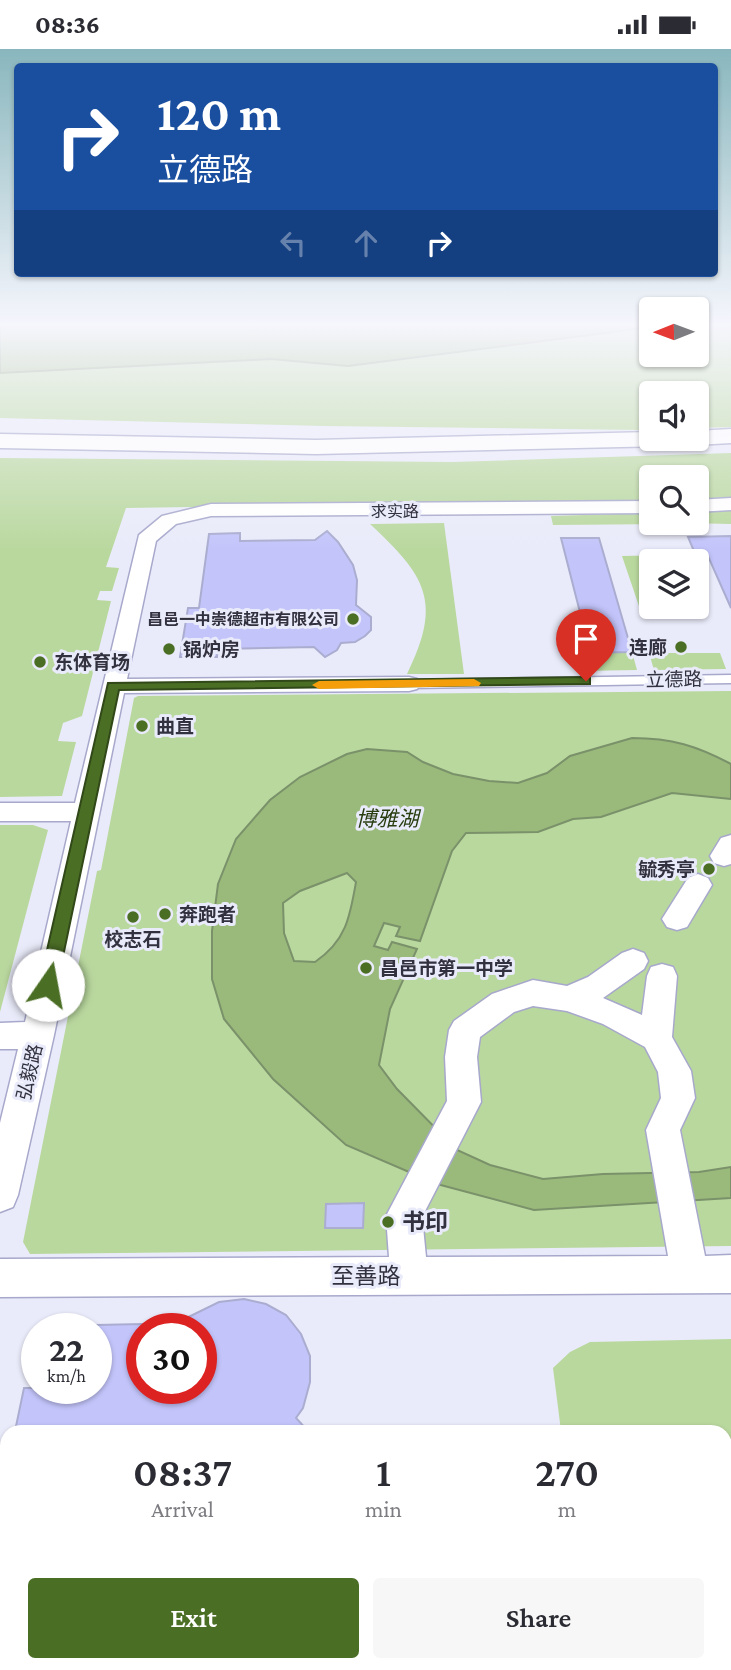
<!DOCTYPE html>
<html lang="en">
<head>
<meta charset="utf-8">
<style>
	body { margin:0; font-family:"Crimson Pro","Noto Sans SC",serif; background:#f7f7f7; color:#2b2b33; height:100vh; display:flex; flex-direction:column; font-size:26px; white-space:nowrap }
	* { box-sizing:border-box; margin:0 }
	p { font-size:23px; color:#7c7c81 }
	.icon { flex:none; width:38px; height:38px; fill:none; stroke:currentColor; stroke-width:2; stroke-linecap:round; stroke-linejoin:round }
	.map { position:relative; flex:1; overflow:hidden }
	.sheet { position:absolute; left:0px; top:1376px; width:732px; height:247px; display:flex; flex-direction:column; background:#fff; border-radius:21px 21px 0 0; box-shadow:0 2px 5px #0004 }
	.sheet>* { flex:none }
	.guide { position:absolute; left:14px; top:14px; width:704px; height:214px; border-radius:7px; box-shadow:0 2px 5px #0004; background:#1a4fa0; color:#fff; overflow:hidden }
	.needle { width:46px; rotate:269deg }
	.fabs { position:absolute; left:639px; top:248px; display:grid; gap:14px }
	.fabs a { display:grid; place-items:center; width:70px; height:70px; border-radius:7px; background:#fff; box-shadow:0 2px 5px #0004; font-size:35px }
	.speed { position:absolute; left:21px; top:1264px; display:flex; gap:14px; font-size:35px; font-weight:700; text-align:center }
	.speed>* { display:grid; place-content:center; width:91px; height:91px; border-radius:50%; background:#fff; box-shadow:0 2px 5px #0004; line-height:1 }
	.speed small { font-size:18px; font-weight:400 }
	.speed .limit { border:10px solid #d22; background:#fff; color:#111 }
	.pin { position:absolute; display:grid; place-items:center; width:60px; height:60px; color:#fff; margin:-72px -30px; border-radius:50% 50% 50% 0; rotate:-45deg; box-shadow:0 0 7px #0007 }
	.pin .icon { rotate:45deg }
	.me { position:absolute; width:77px; margin:-38px; rotate:12deg; stroke-linejoin:round; filter:drop-shadow(0 0 5px #0008) }
	.turn { display:flex; align-items:center; gap:24px; height:147px; padding:0 28px; font-size:32px }
	.turn .icon { width:91px; height:91px; stroke-width:2.5 }
	.turn b { display:block; font-size:49px; line-height:60px }
	.lanes { display:flex; align-items:center; height:66px; padding:0 28px; background:#0003; justify-content:center; gap:35px; direction:ltr }
	.lanes .off { opacity:.35 }
	.eta { display:flex; justify-content:space-evenly; align-items:center; height:119px; text-align:center }
	.eta b { font-size:42px; font-weight:600; line-height:49px }
	.button { display:flex; gap:14px; margin-top:auto; padding:14px 28px }
	.button a { flex:1; height:80px; border-radius:7px; background:#4b6e25; color:#fff; font-size:28px; font-weight:600; line-height:80px; text-align:center }
	.button a+a { background:#f7f7f7; color:#2b2b33 }
	.status { display:flex; justify-content:space-between; align-items:center; height:49px; padding:0 35px; background:#fff; direction:ltr }
	.status svg { height:19px; fill:currentColor }
	.map>svg:first-child { display:block }
	.green { fill:#b9d89e }
	.water { fill:#9aba7c; stroke:#7a916a; stroke-width:2; fill-rule:evenodd }
	.building { fill:#c3c4fa; stroke:#abadd0; stroke-width:2 }
	.lines { fill:none; stroke-linecap:round; stroke-linejoin:round }
	.lane-casing { stroke:#a7a8cb; stroke-width:3 }
	.street-casing { stroke:#a7a8cb; stroke-width:3 }
	.secondary-casing { stroke:#a7a8cb; stroke-width:3 }
	.lane { fill:#fff; fill-rule:evenodd }
	.street { fill:#fff; fill-rule:evenodd }
	.secondary { fill:#fff; fill-rule:evenodd }
	.route { fill:#4b6e25; stroke:#314818; stroke-width:2 }
	.slow { fill:#f59e0b }
	.poi-dot { fill:#4b6e25; stroke:#eaebfa; stroke-width:2.5 }
	.labels { text-anchor:middle; stroke-width:6; stroke-linejoin:round; paint-order:stroke }
	.far-street-label { font-size:16px; fill:#31313f; stroke:#eaebfa }
	.far-poi-label { font-size:16px; font-weight:bold; fill:#31313f; stroke:#eaebfa; text-anchor:end }
	.poi-label { font-size:19px; font-weight:bold; fill:#31313f; stroke:#eaebfa; text-anchor:start }
	.street-label { font-size:19px; fill:#31313f; stroke:#eaebfa }
	.water-label { font-size:21px; font-style:italic; fill:#283d10; stroke:#eaebfa }
	.near-poi-label { font-size:23px; font-weight:bold; fill:#31313f; stroke:#eaebfa; text-anchor:start }
	.near-street-label { font-size:23px; fill:#31313f; stroke:#eaebfa }
</style>
</head>
<body>
<div class="status"><b>08:36</b><svg viewBox="0 0 49 12"><path d="M0 12V9h3v3zM5 12V6h3v6zM10 12V3h3v9zM15 12V0h3v12zM26 1h20v11H26zM47 4h2v5h-2z"/></svg></div>
<div class="map">
<svg width="731" height="1621" viewBox="0 0 731 1621">
	<rect width="100%" height="100%" fill="#eaebfa"/>
	<g class="green">
		<polygon points="697,274 731,274 731,378 697,379 696,345 651,345 651,381 639,381 324,377 0,369 0,324 271,310 348,317 651,277 651,306 696,306"/>
		<polygon points="731,404 731,448 697,450 696,429 651,429 651,451 126,459 106,518 119,519 112,542 100,542 97,551 111,552 82,667 63,674 58,692 76,693 62,747 0,748 0,409 452,413"/>
		<polygon points="731,460 731,475 683,474 696,474 697,462"/>
		<polygon points="651,464 651,474 670,475 553,476 551,467"/>
		<path d="M 444,474 L 464,625 L 407,625 C 443,553 426,527 370,475 Z"/>
		<polygon points="672,506 675,513 651,513 651,558 693,558 696,565 642,566 622,507"/>
		<polygon points="632,603 637,621 581,622 577,604"/>
		<polygon points="649,604 720,604 726,620 654,621"/>
		<polygon points="731,642 731,1197 30,1205 23,1193 97,822 101,821 134,649 138,647"/>
		<polygon points="0,776 33,776 48,781 0,963"/>
		<polygon points="731,1290 731,1621 593,1621 593,1615 724,1615 724,1382 561,1382 553,1319 570,1303 590,1293"/>
	</g>
	<g class="water">
		<polygon points="0,274 651,274 651,278 348,317 271,310 0,324"/>
		<path d="M 632,689 C 672,689 697,697 731,715 L 731,750 L 672,744 L 601,768 L 573,770 L 538,783 L 466,784 L 452,802 L 420,892 L 396,887 L 400,878 L 384,874 L 374,897 L 388,901 L 392,893 L 417,900 L 390,960 L 379,1016 L 397,1040 L 457,1101 L 490,1116 L 543,1130 L 603,1125 L 699,1123 L 731,1118 L 731,1149 L 534,1161 L 437,1135 L 346,1096 L 273,1030 L 224,970 L 212,930 L 212,882 L 218,835 L 236,790 L 270,751 L 300,728 L 347,705 L 367,700 L 407,703 L 423,713 L 453,725 L 489,732 L 518,734 L 547,724 L 570,707 ZM 347,824 L 356,833 C 350,868 346,892 315,913 L 294,912 L 284,884 L 283,854 L 300,842 Z"/>
	</g>
	<g class="building">
		<polygon points="327,482 338,493 353,516 357,531 356,556 371,568 371,581 365,587 355,593 341,594 337,601 325,608 314,598 218,600 217,608 180,608 188,559 199,559 209,485 240,484 240,492 315,491"/>
		<polygon points="731,487 731,559 708,507 696,507 688,488"/>
		<polygon points="561,489 599,489 632,603 577,604 573,583 585,583"/>
		<polygon points="364,1154 363,1179 325,1179 326,1155"/>
		<polygon points="244,1250 266,1255 286,1266 301,1285 310,1307 310,1333 303,1359 296,1369 308,1382 15,1382 24,1339 96,1339 96,1276 142,1275 142,1339 201,1339 201,1279 166,1279 219,1253"/>
	</g>
	<g class="lines">
		<g class="lane-casing">
			<polygon id="lane" points="731,626 731,634 409,639 403,635 409,631"/>
		</g>
		<g class="street-casing">
			<g id="street">
				<polygon points="731,449 731,461 696,463 696,451"/>
				<polygon points="651,452 651,464 211,467 176,475 156,492 127,630 409,628 417,630 421,635 417,640 409,642 124,644 54,986 18,1146 13,1158 0,1163 0,1074 18,1000 0,1000 0,974 25,973 71,772 0,772 0,754 75,754 139,486 162,467 211,455"/>
				<polygon points="731,786 731,815 724,817 714,814 710,807 721,789"/>
				<polygon points="698,825 708,829 712,836 687,878 677,881 667,878 662,870 688,829"/>
				<path d="M 633,900 L 644,904 L 648,912 L 644,920 L 603,949 L 642,966 L 647,927 L 651,918 L 662,915 L 673,918 L 677,927 L 672,988 L 691,1022 L 695,1049 L 680,1081 L 705,1207 L 731,1206 L 731,1244 L 0,1248 L 0,1210 L 389,1208 L 386,1167 L 447,1052 L 445,1008 L 449,981 L 454,972 L 492,945 L 533,931 L 567,937 L 588,928 L 622,904 ZM 533,957 L 567,962 L 603,975 L 645,998 L 658,1023 L 661,1049 L 646,1081 L 668,1207 L 426,1208 L 422,1168 L 481,1053 L 477,1008 L 480,988 L 514,963 Z"/>
			</g>
		</g>
		<g class="secondary-casing">
			<g id="secondary">
				<polygon points="731,380 731,394 696,396 687,394 685,390 696,390 696,382"/>
				<polygon points="651,383 651,390 678,390 675,395 666,397 316,405 0,399 0,385 316,391"/>
			</g>
		</g>
		<use href="#lane" class="lane"/>
		<use href="#street" class="street"/>
		<use href="#secondary" class="secondary"/>
	</g>
	<linearGradient id="sky" x2="0" y2="1"><stop stop-color="#89b6bd"/><stop offset="0.55" stop-color="#f6f6fd"/><stop offset="1" stop-color="#f6f6fd" stop-opacity="0"/></linearGradient>
	<rect width="731" height="501" fill="url(#sky)"/>
	<polygon class="route" points="586,628 590,629 590,635 119,641 57,936 55,941 42,941 39,936 108,634"/>
	<polygon class="slow" points="474,630 481,634 479,637 319,640 312,636 319,632"/>
	<g class="poi-dot">
		<circle cx="353" cy="570" r="7"/>
		<circle cx="681" cy="598" r="7"/>
		<circle cx="169" cy="600" r="7"/>
		<circle cx="40" cy="613" r="7"/>
		<circle cx="142" cy="677" r="7"/>
		<circle cx="709" cy="820" r="7"/>
		<circle cx="165" cy="865" r="7"/>
		<circle cx="133" cy="868" r="7"/>
		<circle cx="366" cy="919" r="7"/>
		<circle cx="388" cy="1173" r="7"/>
	</g>
	<g class="labels">
		<g class="far-street-label">
			<text x="395" y="468">求实路</text>
		</g>
		<g class="far-poi-label">
			<text x="339" y="576">昌邑一中崇德超市有限公司</text>
		</g>
		<g class="poi-label">
			<text x="667" y="605" text-anchor="end">连廊</text>
			<text x="183" y="607">锅炉房</text>
			<text x="54" y="620">东体育场</text>
			<text x="156" y="684">曲直</text>
			<text x="695" y="827" text-anchor="end">毓秀亭</text>
			<text x="179" y="872">奔跑者</text>
			<text x="133" y="897" text-anchor="middle">校志石</text>
			<text x="380" y="926">昌邑市第一中学</text>
		</g>
		<g class="street-label">
			<text transform="translate(674 630) rotate(-1)" y="7">立德路</text>
			<text transform="translate(29 1023) rotate(-77)" y="7">弘毅路</text>
		</g>
		<g class="water-label">
			<text x="387" y="777">博雅湖</text>
		</g>
		<g class="near-poi-label">
			<text x="402" y="1181">书印</text>
		</g>
		<g class="near-street-label">
			<text x="366" y="1235">至善路</text>
		</g>
	</g>
</svg>
<div class="fabs">
<a><svg class="needle" viewBox="-14 -14 28 28"><path d="M0-13l5 13h-10z" fill="#e53935"/><path d="M0 13l5-13h-10z" fill="#7c7c81"/></svg></a>
<a><svg class="icon" aria-label="sound" viewBox="0 0 24 24"><path d="M4 9h4l5-4v14l-5-4H4zM17 9q2 3 0 6"/></svg></a>
<a><svg class="icon" aria-label="search" viewBox="0 0 24 24"><circle cx="10" cy="10" r="6"/><path d="M15 15l6 6"/></svg></a>
<a><svg class="icon" aria-label="layers" viewBox="0 0 24 24"><path d="M12 4l9 5-9 5-9-5zM3 14l9 5 9-5"/></svg></a>
</div>
<div class="speed"><div>22<small>km/h</small></div><div class="limit">30</div></div>
<div class="pin" style="left:586px;top:632px;background:#d93025"><svg class="icon" aria-label="arrive" viewBox="0 0 24 24"><path d="M6 21V4h12l-3 4 3 4H6"/></svg></div>
<svg class="me" style="left:48px;top:936px" viewBox="-20 -20 40 40"><circle r="19" fill="#fff"/><path d="M0-13L10 11 0 6-10 11z" fill="#4b6e25"/></svg>
<div class="guide">
<div class="turn"><svg class="icon" aria-label="right" viewBox="0 0 24 24"><path d="M7 20v-9h11M14 6l5 5-5 5"/></svg><div><b>120 m</b>立德路</div></div>
<div class="lanes"><svg class="icon off" aria-label="left" viewBox="0 0 24 24"><path d="M17 20v-9H6M10 6l-5 5 5 5"/></svg><svg class="icon off" aria-label="ahead" viewBox="0 0 24 24"><path d="M12 20V5M6 11l6-6 6 6"/></svg><svg class="icon" aria-label="right" viewBox="0 0 24 24"><path d="M7 20v-9h11M14 6l5 5-5 5"/></svg></div>
</div>
<section class="sheet">
<div class="eta">
<div><b>08:37</b><p>Arrival</p></div>
<div><b>1</b><p>min</p></div>
<div><b>270</b><p>m</p></div>
</div>
<div class="button"><a>Exit</a><a>Share</a></div>
</section>
</div>
</body>
</html>
